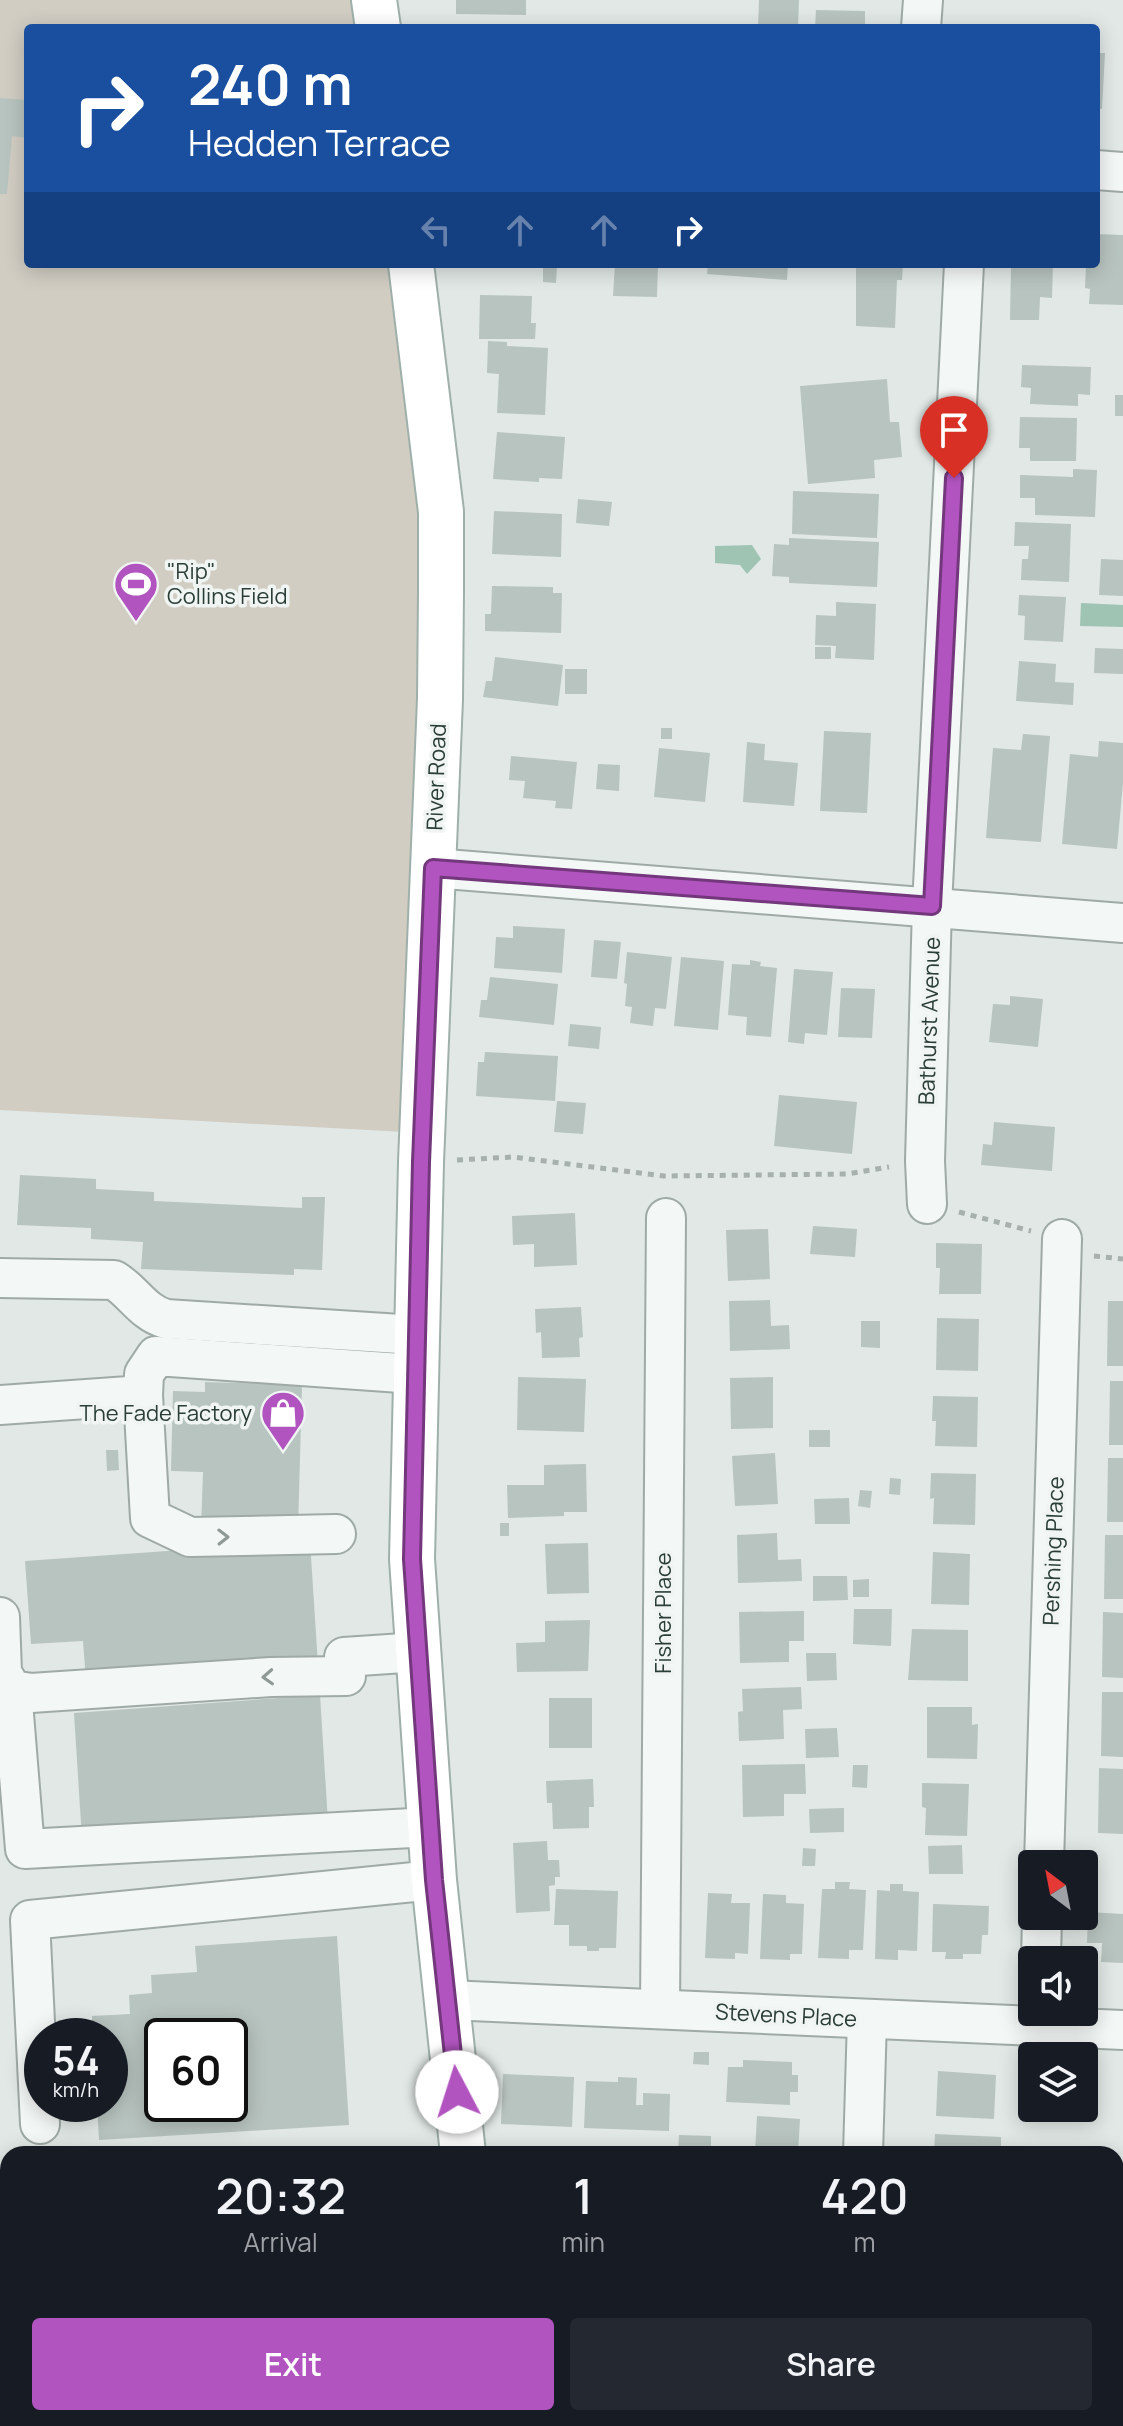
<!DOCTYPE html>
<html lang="en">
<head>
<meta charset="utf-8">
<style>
	body { margin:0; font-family:Manrope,sans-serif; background:#242831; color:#f1f3f6; height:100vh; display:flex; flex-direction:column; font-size:30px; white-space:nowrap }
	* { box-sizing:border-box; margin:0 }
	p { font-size:26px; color:#9ea1a6 }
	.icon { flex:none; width:44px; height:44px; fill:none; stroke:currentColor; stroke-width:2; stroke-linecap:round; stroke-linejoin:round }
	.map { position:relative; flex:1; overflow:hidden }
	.side { position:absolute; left:0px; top:2146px; width:1124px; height:280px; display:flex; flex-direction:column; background:#171b24; border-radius:24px 24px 0 0; box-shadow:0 4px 20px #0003 }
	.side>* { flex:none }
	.banner { position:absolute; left:24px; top:24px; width:1076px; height:244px; border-radius:8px; box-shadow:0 4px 20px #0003; background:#1a4fa0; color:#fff; overflow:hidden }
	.needle { width:52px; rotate:328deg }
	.buttons { position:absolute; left:1018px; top:1850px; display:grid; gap:16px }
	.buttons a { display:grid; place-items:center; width:80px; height:80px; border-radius:8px; background:#171b24; box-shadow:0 4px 20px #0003; font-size:40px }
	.speed { position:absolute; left:24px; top:2018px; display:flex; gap:16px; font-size:40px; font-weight:700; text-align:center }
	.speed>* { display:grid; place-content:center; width:104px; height:104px; border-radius:50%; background:#171b24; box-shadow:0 4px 20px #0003; line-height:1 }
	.speed small { font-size:20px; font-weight:400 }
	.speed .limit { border:4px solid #111; border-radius:12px; background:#fff; color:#111 }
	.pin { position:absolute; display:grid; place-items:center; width:68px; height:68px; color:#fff; margin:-82px -34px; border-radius:50% 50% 50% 0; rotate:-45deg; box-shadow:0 0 8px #0007 }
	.pin .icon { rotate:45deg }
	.me { position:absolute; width:88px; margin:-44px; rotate:355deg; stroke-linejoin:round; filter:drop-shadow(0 0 6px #0008) }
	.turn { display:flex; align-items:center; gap:28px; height:168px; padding:0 32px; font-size:36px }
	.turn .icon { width:104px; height:104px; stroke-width:2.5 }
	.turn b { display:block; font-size:56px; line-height:68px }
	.lanes { display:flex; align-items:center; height:76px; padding:0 32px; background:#0003; justify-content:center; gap:40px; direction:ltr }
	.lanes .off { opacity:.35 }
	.eta { display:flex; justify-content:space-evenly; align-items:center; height:136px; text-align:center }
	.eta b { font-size:48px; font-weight:600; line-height:56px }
	.action { display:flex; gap:16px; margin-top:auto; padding:16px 32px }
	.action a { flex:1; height:92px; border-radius:8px; background:#b154bf; color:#fff; font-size:32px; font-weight:600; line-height:92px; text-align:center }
	.action a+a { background:#242831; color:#f1f3f6 }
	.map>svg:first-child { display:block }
	.green { fill:#d1cdc3 }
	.water { fill:#a0c4b3 }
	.building { fill:#b8c4c0; fill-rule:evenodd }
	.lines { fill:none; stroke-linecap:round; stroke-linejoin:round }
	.minor-casing { stroke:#9faaa6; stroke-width:42 }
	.major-casing { stroke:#9fb0aa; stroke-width:48 }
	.path { stroke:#a7b0ad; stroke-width:5; stroke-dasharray:6 6; stroke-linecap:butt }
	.minor { stroke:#f3f7f5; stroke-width:38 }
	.major { stroke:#fff; stroke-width:44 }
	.oneway { stroke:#8f9a96 }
	.route-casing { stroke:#73377c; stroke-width:20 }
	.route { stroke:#b154bf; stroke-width:14 }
	.labels { text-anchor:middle; stroke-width:7; stroke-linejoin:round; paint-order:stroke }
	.poi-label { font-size:22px; fill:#2b3d37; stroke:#f0f5f3; text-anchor:start }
	.street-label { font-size:22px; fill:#2b3d37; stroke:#f0f5f3 }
</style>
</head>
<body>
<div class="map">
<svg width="1123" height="2426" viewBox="0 0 1123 2426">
	<rect width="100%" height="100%" fill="#e1e8e5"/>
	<polygon class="green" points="0,0 374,0 378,28 28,28 28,264 411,264 428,388 423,1133 0,1110"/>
	<g class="water">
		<polygon points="752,545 761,559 747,574 740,565 715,563 715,546"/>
		<polygon points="1081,603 1123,605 1123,627 1080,626"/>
	</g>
	<g class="building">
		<polygon points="456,0 526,0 526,15 456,14"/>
		<polygon points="759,0 799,0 798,28 758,28"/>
		<polygon points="816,10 865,11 865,28 815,28"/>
		<polygon points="625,24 662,25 662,28 625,28"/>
		<polygon points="1096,53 1105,53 1102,109 1096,108"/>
		<polygon points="0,98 28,100 28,138 12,136 7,194 0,194"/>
		<polygon points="1096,234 1123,235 1123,305 1089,304 1090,289 1085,288 1086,264 1096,264"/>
		<polygon points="615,264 658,264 657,297 613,296"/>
		<polygon points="708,264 788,264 787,280 707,274"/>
		<polygon points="856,264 903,264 902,280 897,280 895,328 856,326"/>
		<polygon points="1011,264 1053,264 1052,298 1040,297 1039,320 1010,320"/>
		<polygon points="543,266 557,266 556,283 543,282"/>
		<polygon points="480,295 532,296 531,323 536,323 535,339 479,339"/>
		<polygon points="488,341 507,342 507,346 548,348 545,415 497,413 499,374 487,373"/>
		<polygon points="1022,365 1091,367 1090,395 1078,394 1078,406 1030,404 1031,388 1021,387"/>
		<polygon points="887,379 890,422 899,422 902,457 874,460 875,478 808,484 800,386"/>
		<rect x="1115" y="395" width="8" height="21"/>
		<polygon points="1020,417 1077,418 1076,461 1030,461 1030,448 1019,448"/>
		<polygon points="497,432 565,437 562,479 539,478 539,482 493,479"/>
		<polygon points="1073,469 1097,470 1095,517 1035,515 1035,498 1020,498 1020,475 1073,477"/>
		<polygon points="793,491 879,494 877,538 792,534"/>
		<polygon points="578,499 612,502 609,526 576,523"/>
		<polygon points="494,511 562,514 561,557 492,554"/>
		<polygon points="1015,522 1071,524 1069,582 1021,580 1022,559 1028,559 1029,546 1014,546"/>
		<polygon points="789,538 879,542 877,587 789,583 789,577 772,576 774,544 789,545"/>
		<polygon points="1101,559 1123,560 1123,596 1099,595"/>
		<polygon points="492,586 553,587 553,593 562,593 561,633 485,631 485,614 491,614"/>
		<polygon points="1019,595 1066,597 1063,642 1024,640 1025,616 1018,615"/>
		<polygon points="836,602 876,604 874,660 835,658 836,646 815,645 816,615 836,616"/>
		<rect x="815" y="647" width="16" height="12"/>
		<polygon points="1095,648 1123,649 1123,674 1094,673"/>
		<polygon points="495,657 563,665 558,706 483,697 486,681 492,681"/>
		<polygon points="1019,661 1056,664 1055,682 1074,683 1073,705 1016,701"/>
		<rect x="565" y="669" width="22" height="25"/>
		<rect x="661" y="728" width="11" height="11"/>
		<polygon points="824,731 871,733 867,813 820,811"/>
		<polygon points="1023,734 1050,736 1041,842 986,838 993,748 1021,750"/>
		<polygon points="1099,741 1123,743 1123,783 1117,849 1062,844 1070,754 1098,757"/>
		<polygon points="747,742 765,744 764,760 798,763 794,806 743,802"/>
		<polygon points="659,748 710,753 705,802 654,797"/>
		<polygon points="511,756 577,762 572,809 555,808 556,801 523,798 525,781 509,780"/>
		<polygon points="598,764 620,765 619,791 596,789"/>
		<polygon points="513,926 565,929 562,973 494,968 496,937 513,938"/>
		<polygon points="594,940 621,942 617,979 591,977"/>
		<polygon points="627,952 672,957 666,1009 655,1008 653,1026 630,1023 632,1007 625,1006 627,984 624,983"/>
		<polygon points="681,957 724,961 718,1030 674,1026"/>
		<polygon points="750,960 761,962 760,966 777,968 771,1037 746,1035 747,1017 728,1015 732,964 750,965"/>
		<polygon points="794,969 833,972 827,1035 805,1033 804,1044 788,1042"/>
		<polygon points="490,977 558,984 554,1025 479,1017 481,1000 487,1000"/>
		<polygon points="841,988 875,989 872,1038 838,1037"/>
		<polygon points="1010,996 1043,999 1038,1047 989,1042 993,1004 1010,1005"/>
		<polygon points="570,1024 601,1027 599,1049 568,1046"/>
		<polygon points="485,1052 558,1056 555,1101 476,1096 478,1062 484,1062"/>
		<polygon points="779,1095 857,1102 852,1154 774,1146"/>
		<polygon points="557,1101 586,1103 583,1134 554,1132"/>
		<polygon points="994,1122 1055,1127 1052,1171 981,1165 983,1144 992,1145"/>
		<polygon points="20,1175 96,1179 96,1189 154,1192 154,1201 302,1208 302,1197 325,1197 322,1270 294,1269 294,1275 141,1269 143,1242 91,1239 91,1228 17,1225"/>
		<polygon points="575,1213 577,1265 534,1267 534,1244 513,1245 512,1216"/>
		<polygon points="813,1226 857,1229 855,1257 810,1254"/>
		<polygon points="768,1229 770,1279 728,1281 726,1230"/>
		<polygon points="936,1243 982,1244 981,1294 939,1294 940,1268 936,1268"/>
		<polygon points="770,1300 771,1326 789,1325 790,1349 730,1351 729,1301"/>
		<polygon points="1108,1301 1123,1301 1123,1366 1107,1366"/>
		<polygon points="581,1307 583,1337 579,1338 580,1357 542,1358 541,1332 536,1333 535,1309"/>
		<polygon points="937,1318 979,1319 978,1371 936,1370"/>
		<polygon points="861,1321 880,1321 880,1348 861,1347"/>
		<polygon points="518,1377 586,1379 584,1432 517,1430"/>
		<polygon points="773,1377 773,1428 731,1429 730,1378"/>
		<polygon points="1110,1381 1123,1381 1123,1445 1109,1445"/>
		<polygon points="205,1382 302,1385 298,1530 201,1527 203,1472 171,1471 173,1391 205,1392"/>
		<polygon points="933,1396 978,1397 977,1447 935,1446 936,1421 932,1421"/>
		<rect x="809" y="1430" width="21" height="17"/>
		<polygon points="106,1450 118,1450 119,1470 107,1471"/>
		<polygon points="775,1453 778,1504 735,1506 732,1456"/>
		<polygon points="1108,1458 1123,1458 1123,1522 1107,1522"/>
		<polygon points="586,1464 587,1512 564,1512 564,1516 508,1518 507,1485 544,1485 544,1465"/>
		<polygon points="931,1473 976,1474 975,1525 933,1524 934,1498 930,1499"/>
		<polygon points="890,1478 901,1479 900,1495 889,1494"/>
		<polygon points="860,1490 872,1491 870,1508 858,1506"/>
		<polygon points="849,1498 850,1524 815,1524 814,1499"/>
		<rect x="500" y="1523" width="9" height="13"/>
		<polygon points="777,1533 778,1560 801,1559 802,1581 738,1583 737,1535"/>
		<polygon points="1105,1535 1123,1535 1123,1599 1104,1599"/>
		<polygon points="310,1541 318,1665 86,1681 83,1641 31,1644 25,1561"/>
		<polygon points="588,1543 589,1593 547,1594 545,1544"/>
		<polygon points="933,1552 970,1554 969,1605 931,1604"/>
		<polygon points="813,1576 847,1576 848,1600 813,1601"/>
		<polygon points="869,1579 869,1597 853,1597 853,1580"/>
		<polygon points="854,1609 892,1609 891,1646 853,1644"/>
		<polygon points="804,1611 804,1641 789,1641 789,1662 740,1663 739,1612"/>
		<polygon points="1103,1612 1123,1613 1123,1678 1102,1677"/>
		<polygon points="590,1620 588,1671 517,1672 516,1643 545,1642 545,1621"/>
		<polygon points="912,1629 968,1630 968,1681 908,1680"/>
		<polygon points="806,1653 836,1653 837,1680 807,1681"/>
		<polygon points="801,1687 802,1709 783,1710 784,1739 739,1741 738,1712 743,1711 742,1689"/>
		<polygon points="1102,1692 1123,1692 1123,1757 1101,1756"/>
		<polygon points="320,1695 328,1822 82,1839 74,1713"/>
		<rect x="549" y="1698" width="43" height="50"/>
		<polygon points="927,1707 972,1707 972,1725 978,1724 977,1759 927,1758"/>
		<polygon points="837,1728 839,1757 806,1758 805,1729"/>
		<polygon points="805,1764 806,1794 784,1794 784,1816 743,1817 742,1765"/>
		<polygon points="853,1765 868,1765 867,1788 852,1787"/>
		<polygon points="1099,1768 1123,1769 1123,1834 1098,1833"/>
		<polygon points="593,1779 594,1807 589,1807 589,1828 553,1829 552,1803 547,1803 546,1781"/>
		<polygon points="922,1783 969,1784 967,1836 925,1835 926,1808 922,1807"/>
		<polygon points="844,1808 844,1832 810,1833 809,1809"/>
		<polygon points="547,1841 548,1860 559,1860 560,1877 555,1877 555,1885 549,1886 550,1911 516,1913 513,1843"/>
		<polygon points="962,1845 963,1874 929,1874 928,1846"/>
		<polygon points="803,1848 816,1849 815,1866 802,1866"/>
		<polygon points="835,1882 850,1882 849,1889 866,1890 863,1950 849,1950 849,1959 818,1958 822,1889 835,1889"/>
		<polygon points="890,1884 903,1884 903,1891 919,1892 917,1951 898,1950 898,1960 875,1959 877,1890 890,1891"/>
		<polygon points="556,1889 618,1891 616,1948 599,1948 599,1951 587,1951 587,1946 569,1946 569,1925 554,1925"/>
		<polygon points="708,1893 732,1894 731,1903 750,1903 748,1954 735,1953 735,1959 705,1958"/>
		<polygon points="763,1894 786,1895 786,1903 804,1904 802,1954 790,1954 790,1960 760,1959"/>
		<polygon points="933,1904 989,1906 988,1935 982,1935 981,1954 963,1954 963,1959 945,1959 946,1952 932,1952"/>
		<polygon points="1088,1912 1123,1914 1123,1963 1101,1962 1102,1943 1087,1943"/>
		<path d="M 337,1936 L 349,2125 L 99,2140 L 97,2104 L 110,2104 L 110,2036 L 93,2036 L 92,2016 L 130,2014 L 129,1995 L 152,1993 L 151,1975 L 197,1972 L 195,1946 ZM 162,2036 L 230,2036 L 230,2104 L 162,2104 Z"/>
		<polygon points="694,2052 709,2052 709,2065 693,2064"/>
		<polygon points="743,2060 792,2062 792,2075 798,2075 798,2092 790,2092 790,2105 726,2102 728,2067 743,2067"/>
		<polygon points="938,2071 996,2075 994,2119 936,2116"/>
		<polygon points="503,2074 574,2077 572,2127 501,2124"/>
		<polygon points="618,2077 637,2078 636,2105 643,2105 643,2093 670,2094 669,2131 584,2128 586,2081 618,2082"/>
		<polygon points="1084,2101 1087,2101 1086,2120 1064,2119 1065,2108 1084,2108"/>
		<polygon points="757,2116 800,2119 798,2154 755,2152"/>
		<polygon points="935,2134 1001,2137 1001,2154 934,2154"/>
		<polygon points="679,2135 711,2136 711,2154 678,2154"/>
		<polygon points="1045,2146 1059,2148 1058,2154 1043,2154"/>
		<rect x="1116" y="2200" width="7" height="30"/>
		<rect x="1118" y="2245" width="5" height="23"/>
		<rect x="1116" y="2303" width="7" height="24"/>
		<polygon points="1116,2362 1123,2362 1123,2386 1116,2385"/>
		<rect x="45" y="2418" width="181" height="8"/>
		<polygon points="542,2418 645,2418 645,2426 543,2426"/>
		<polygon points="934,2418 992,2418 992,2425 934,2426"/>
		<polygon points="732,2421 778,2422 778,2426 732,2426"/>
	</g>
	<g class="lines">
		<g class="minor-casing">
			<g id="minor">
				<polyline points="921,28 923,0"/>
				<polyline points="1096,170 1123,172"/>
				<polyline points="433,868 1123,923"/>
				<polyline points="927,1204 925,1161 932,906 964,264"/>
				<path d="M 0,1278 L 114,1280 C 134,1292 142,1312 166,1319 L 416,1335"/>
				<polyline points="143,1395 150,1518 190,1537 336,1534"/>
				<polyline points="0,1405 143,1395 144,1374 156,1356 415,1374"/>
				<polyline points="0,1617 2,1673 12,1690 31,1693 271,1677 346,1676"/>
				<polyline points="344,1657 419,1652"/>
				<polyline points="12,1690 25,1849 431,1827"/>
				<polyline points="1044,1864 1062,1239"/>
				<polyline points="1041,1960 1042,1916"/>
				<polyline points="448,2000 1123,2030"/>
				<polyline points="660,2008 666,1218"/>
				<polyline points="40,2124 30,1920 434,1880"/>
				<polyline points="863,2154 867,2019"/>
				<polyline points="0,2255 8,2244"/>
				<polyline points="0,2348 2,2426"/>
				<polyline points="291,2418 292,2426"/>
				<polyline points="386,2418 386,2426"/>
				<polyline points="855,2426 855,2418"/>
			</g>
		</g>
		<g class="major-casing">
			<g id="major">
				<polyline points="374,0 378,28"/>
				<polyline points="411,264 441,512 441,592 440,699 421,1162 412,1559 434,1880 463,2154"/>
				<polyline points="477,2418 477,2426"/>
			</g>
		</g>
		<g class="path">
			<polyline points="457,1160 513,1157 664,1176 847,1174 889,1167"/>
			<polyline points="959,1212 1031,1231"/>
			<polyline points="1094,1256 1123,1259"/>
		</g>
		<use href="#minor" class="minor"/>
		<use href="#major" class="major"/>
	</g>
	<defs><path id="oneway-chevron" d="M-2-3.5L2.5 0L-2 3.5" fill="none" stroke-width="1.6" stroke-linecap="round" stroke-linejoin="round" transform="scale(2)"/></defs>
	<g class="oneway">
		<use href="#oneway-chevron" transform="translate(223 1537) rotate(-1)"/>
		<use href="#oneway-chevron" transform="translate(268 1677) rotate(177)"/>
	</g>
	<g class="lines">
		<g class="route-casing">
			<polyline id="route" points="457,2092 434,1880 412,1559 421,1162 433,868 932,906 954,478"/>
		</g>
		<use href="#route" class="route"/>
	</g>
	<defs>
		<g id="stadium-pin" transform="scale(2.3)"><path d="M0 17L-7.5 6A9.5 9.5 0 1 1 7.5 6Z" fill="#b154bf" stroke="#f0f5f3"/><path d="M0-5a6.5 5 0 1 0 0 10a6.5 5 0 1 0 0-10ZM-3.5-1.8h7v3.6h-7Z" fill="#fff"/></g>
		<g id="shop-pin" transform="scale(2.3)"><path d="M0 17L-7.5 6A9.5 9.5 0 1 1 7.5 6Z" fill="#b154bf" stroke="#f0f5f3"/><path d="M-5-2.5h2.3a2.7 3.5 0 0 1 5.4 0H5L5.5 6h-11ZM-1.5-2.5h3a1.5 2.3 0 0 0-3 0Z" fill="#fff"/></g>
	</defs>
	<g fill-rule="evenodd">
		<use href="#stadium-pin" x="136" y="584"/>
		<use href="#shop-pin" x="283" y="1413"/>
	</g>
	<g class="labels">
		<g class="poi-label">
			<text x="167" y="579">"Rip"<tspan x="167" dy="25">Collins Field</tspan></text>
			<text x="252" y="1421" text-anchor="end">The Fade Factory</text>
		</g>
		<g class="street-label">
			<text transform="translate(436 777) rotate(-88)" y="8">River Road</text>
			<text transform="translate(929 1021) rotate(-88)" y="8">Bathurst Avenue</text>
			<text transform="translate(1053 1551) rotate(-88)" y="8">Pershing Place</text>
			<text transform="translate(663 1613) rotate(-90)" y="8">Fisher Place</text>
			<text transform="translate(786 2015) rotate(3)" y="8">Stevens Place</text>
		</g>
	</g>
</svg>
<div class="buttons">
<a><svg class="needle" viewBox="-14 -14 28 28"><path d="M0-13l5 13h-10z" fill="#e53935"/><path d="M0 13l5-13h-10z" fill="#9ea1a6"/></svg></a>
<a><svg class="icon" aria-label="sound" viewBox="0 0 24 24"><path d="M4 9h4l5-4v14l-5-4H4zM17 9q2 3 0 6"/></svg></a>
<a><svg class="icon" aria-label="layers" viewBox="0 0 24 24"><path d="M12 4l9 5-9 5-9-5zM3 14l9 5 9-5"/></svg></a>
</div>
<div class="speed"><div>54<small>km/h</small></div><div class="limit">60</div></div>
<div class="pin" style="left:954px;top:478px;background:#d93025"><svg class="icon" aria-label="arrive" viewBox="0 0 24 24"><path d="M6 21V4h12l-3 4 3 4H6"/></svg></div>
<svg class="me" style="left:457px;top:2092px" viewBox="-20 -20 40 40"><circle r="19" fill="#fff"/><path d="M0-13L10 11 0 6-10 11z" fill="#b154bf"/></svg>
<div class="banner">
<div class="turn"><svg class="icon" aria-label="right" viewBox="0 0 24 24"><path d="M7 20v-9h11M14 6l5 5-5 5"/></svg><div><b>240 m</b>Hedden Terrace</div></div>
<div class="lanes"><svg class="icon off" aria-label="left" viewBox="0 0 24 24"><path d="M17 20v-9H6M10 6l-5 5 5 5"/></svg><svg class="icon off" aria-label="ahead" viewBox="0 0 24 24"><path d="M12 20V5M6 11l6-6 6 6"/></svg><svg class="icon off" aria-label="ahead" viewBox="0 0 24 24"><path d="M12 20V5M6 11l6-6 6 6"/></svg><svg class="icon" aria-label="right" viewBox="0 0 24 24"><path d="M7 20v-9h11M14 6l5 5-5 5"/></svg></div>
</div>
<section class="side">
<div class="eta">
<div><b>20:32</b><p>Arrival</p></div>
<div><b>1</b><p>min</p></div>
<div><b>420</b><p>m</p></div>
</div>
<div class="action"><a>Exit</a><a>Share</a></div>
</section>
</div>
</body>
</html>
